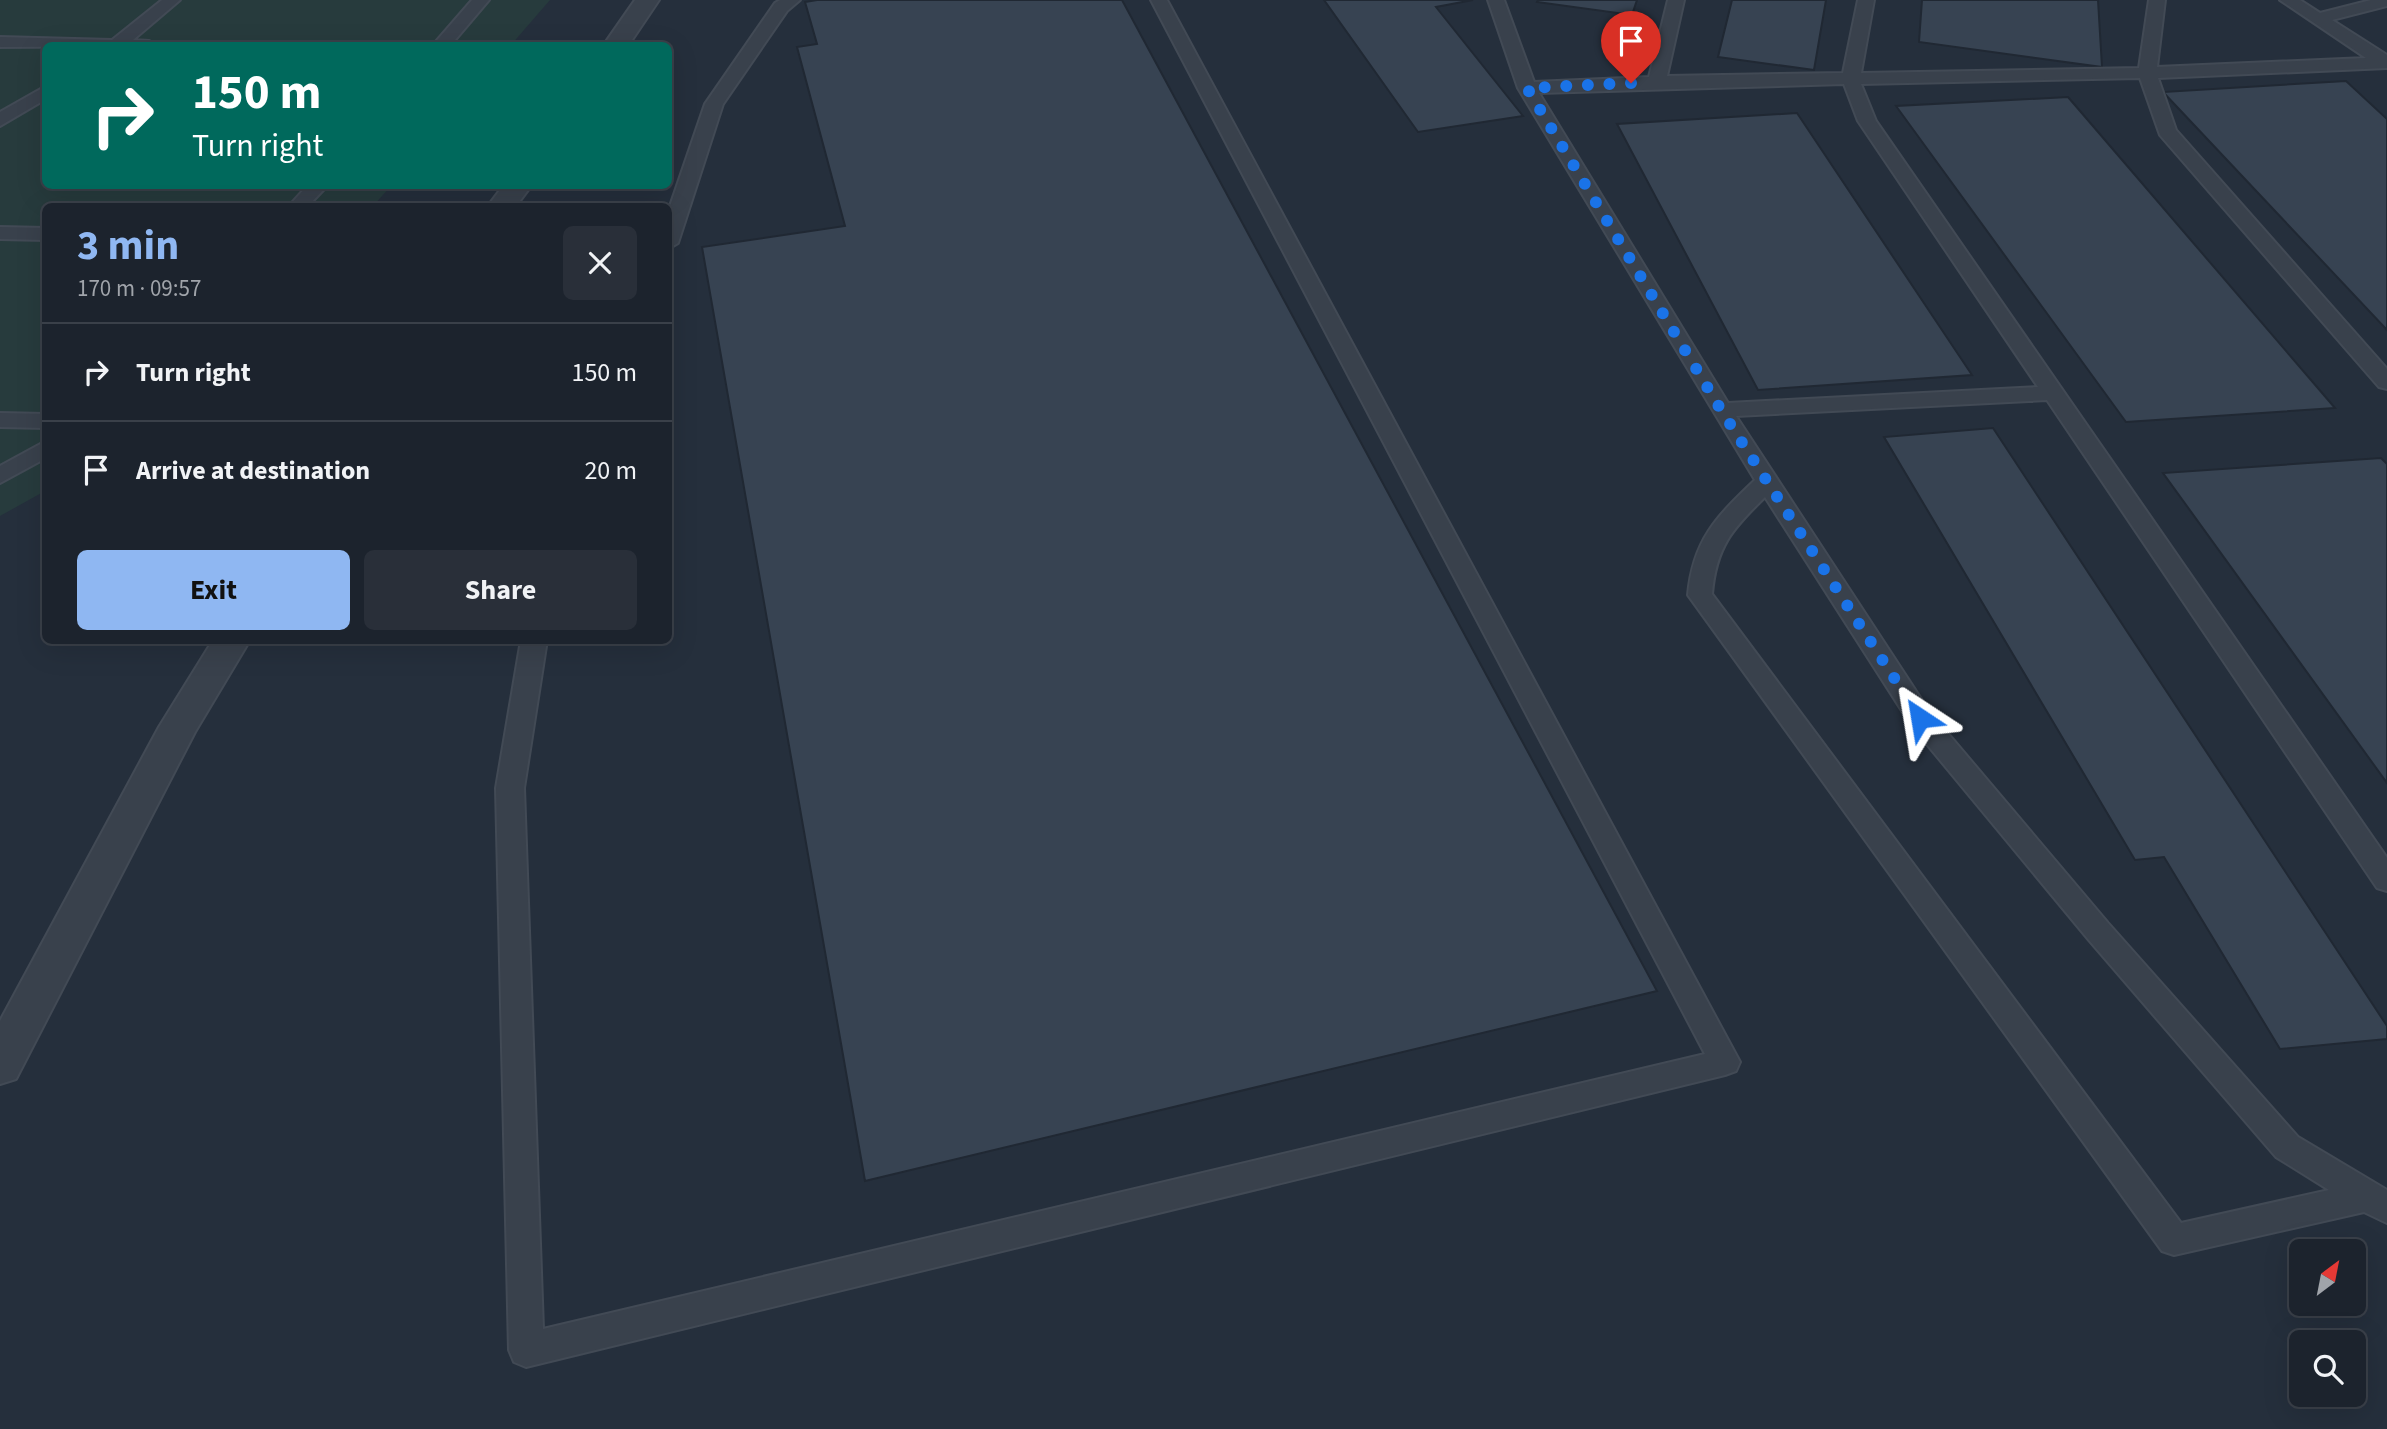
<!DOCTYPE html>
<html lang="en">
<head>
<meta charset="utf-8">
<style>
	body { margin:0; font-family:"Source Sans 3",sans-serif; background:#292f39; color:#f1f3f6; height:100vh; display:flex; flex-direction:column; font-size:26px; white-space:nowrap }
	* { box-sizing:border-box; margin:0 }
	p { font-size:23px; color:#a0a4aa }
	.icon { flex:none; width:38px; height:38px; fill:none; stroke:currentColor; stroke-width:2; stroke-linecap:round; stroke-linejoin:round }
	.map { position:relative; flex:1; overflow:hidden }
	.side { position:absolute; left:42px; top:203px; width:630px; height:441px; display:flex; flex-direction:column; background:#1c232d; border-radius:10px; box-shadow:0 7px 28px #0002,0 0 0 2px #3a4049 }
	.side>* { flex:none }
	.top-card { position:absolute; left:42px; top:42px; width:630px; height:147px; border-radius:10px; box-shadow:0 7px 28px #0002,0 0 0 2px #3a4049; background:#00695c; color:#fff; overflow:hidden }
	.needle { width:46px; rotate:32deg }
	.fabs { position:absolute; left:2289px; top:1239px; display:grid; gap:14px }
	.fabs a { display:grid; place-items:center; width:77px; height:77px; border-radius:10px; background:#1c232d; box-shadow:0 7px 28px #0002,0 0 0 2px #3a4049; font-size:35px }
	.pin { position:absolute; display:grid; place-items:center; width:60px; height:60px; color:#fff; margin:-72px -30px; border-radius:50% 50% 50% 0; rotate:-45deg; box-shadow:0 0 7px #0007 }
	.pin .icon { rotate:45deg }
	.me { position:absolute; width:77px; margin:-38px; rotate:327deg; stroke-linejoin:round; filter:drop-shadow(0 0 5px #0008) }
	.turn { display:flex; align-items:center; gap:24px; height:147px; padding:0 35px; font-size:32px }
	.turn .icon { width:91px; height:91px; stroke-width:2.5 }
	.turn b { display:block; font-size:49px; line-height:60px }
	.round { display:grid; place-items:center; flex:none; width:74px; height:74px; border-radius:10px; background:#292f39 }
	.summary { display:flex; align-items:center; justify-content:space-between; height:119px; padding:0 35px }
	h1 { font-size:42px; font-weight:700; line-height:52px; color:#8fb7f2 }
	.button { display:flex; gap:14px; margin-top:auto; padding:14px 35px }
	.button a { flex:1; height:80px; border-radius:10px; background:#8fb7f2; color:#111; font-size:28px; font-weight:700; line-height:80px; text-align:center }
	.button a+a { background:#292f39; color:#f1f3f6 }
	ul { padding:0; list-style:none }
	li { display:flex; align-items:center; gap:21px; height:98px; padding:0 35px; border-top:2px solid #3a4049 }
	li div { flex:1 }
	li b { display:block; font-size:26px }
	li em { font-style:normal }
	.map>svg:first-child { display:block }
	.green { fill:#273b3d }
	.building { fill:#374352; stroke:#202833; stroke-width:2 }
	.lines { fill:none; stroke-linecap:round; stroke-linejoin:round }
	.service-casing { stroke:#424a55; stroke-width:4 }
	.minor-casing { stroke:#424a55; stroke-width:4 }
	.service { fill:#39414c; fill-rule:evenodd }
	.minor { fill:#39414c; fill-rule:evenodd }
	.route { stroke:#1a73e8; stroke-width:12; stroke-dasharray:0 21.6 }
</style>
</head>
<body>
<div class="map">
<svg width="2387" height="1429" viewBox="0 0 2387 1429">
	<rect width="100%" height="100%" fill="#252f3c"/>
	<polygon class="green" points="0,0 550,0 511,45 46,46 46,186 391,186 373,206 46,206 45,491 0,516"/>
	<g class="building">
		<polygon points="817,0 1122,0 1657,991 865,1181 702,247 845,226 797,47 817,44 805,2"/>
		<polygon points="1324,0 1473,0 1436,7 1523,116 1418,132"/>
		<polygon points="1538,0 1637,0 1632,15 1537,2"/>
		<polygon points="1732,0 1826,0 1814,70 1718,57"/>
		<polygon points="1922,0 2098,0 2102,67 1919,42"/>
		<polygon points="2346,81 2387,119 2387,330 2163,92"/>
		<polygon points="2068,97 2335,408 2126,422 1896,106"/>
		<polygon points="1797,113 1972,375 1758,390 1617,124"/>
		<polygon points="1993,428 2387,1026 2387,1039 2280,1049 2164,857 2135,860 1884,437"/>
		<polygon points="2381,458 2387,464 2387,783 2163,473"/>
	</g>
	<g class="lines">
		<g class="service-casing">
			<g id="service">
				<polygon points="162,0 180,0 133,40 149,41 157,46 0,47 0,37 112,40"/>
				<polygon points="472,0 489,0 450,46 432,46"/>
				<polygon points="780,0 800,0 787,11 723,104 678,243 668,249 668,212 705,104 775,3"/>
				<polygon points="1151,0 1167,0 1740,1062 1736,1071 1725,1075 526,1367 514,1362 509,1350 496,788 521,640 547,640 524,788 543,1329 1705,1054"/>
				<path d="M 1488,0 L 1504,0 L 1534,82 L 1649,77 L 1668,0 L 1684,0 L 1667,76 L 1843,73 L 1858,0 L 1874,0 L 1861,73 L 2139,68 L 2149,0 L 2165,0 L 2157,67 L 2366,58 L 2280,0 L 2300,0 L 2320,13 L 2371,0 L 2387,0 L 2387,6 L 2332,20 L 2387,55 L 2387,68 L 2158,78 L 2176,130 L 2387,369 L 2387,389 L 2379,387 L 2160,135 L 2140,78 L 1861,84 L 1876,121 L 2387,858 L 2387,891 L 2377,888 L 2047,400 L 1736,416 L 1929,711 L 2108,923 L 2298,1137 L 2387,1190 L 2387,1223 L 2364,1212 L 2174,1255 L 2162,1251 L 1688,595 C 1693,540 1716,517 1755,480 L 1518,88 ZM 1844,84 L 1858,121 L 2038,387 L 1728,403 L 1539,93 ZM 1765,497 L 1911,725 L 2088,939 L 2276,1157 L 2329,1190 L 2181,1223 L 1712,594 C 1716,547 1732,529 1765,497 Z"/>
				<polygon points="46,86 46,99 0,126 0,112"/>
				<polygon points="307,186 327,186 308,206 289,206"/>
				<polygon points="0,227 46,228 46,240 0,239"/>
				<polygon points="0,413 46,414 46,428 0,427"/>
				<polygon points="46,441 46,458 0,483 0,466"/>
			</g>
		</g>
		<g class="minor-casing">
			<g id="minor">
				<polygon points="635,0 659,0 628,46 603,46"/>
				<polygon points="503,186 531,186 516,206 488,206"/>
				<polygon points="213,640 250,640 195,732 16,1079 0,1084 0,1021 159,727"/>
			</g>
		</g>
		<use href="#service" class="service"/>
		<use href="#minor" class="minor"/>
	</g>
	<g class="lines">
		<polyline class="route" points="1631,83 1527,88 1721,410 1920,718"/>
	</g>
</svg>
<div class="fabs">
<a><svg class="needle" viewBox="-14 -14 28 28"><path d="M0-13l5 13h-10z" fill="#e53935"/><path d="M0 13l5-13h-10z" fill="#a0a4aa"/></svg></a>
<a><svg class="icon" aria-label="search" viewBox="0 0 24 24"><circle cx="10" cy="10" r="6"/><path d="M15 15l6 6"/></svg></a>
</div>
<div class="pin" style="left:1631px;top:83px;background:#d93025"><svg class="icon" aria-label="arrive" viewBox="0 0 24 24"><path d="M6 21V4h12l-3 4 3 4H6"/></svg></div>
<svg class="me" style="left:1920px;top:718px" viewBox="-20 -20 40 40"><path d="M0-17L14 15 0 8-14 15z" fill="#1a73e8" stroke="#fff" stroke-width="4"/></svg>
<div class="top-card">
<div class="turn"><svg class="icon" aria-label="right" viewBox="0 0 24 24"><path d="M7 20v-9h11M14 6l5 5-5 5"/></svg><div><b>150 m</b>Turn right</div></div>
</div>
<section class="side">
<div class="summary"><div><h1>3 min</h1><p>170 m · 09:57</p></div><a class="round"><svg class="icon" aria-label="close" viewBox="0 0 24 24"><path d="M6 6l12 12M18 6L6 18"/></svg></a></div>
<ul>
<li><svg class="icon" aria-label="right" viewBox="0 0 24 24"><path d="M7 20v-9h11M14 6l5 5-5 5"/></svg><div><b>Turn right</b></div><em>150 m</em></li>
<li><svg class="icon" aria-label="arrive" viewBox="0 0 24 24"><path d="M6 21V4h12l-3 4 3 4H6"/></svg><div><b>Arrive at destination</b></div><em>20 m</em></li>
</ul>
<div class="button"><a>Exit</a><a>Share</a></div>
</section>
</div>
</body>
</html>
